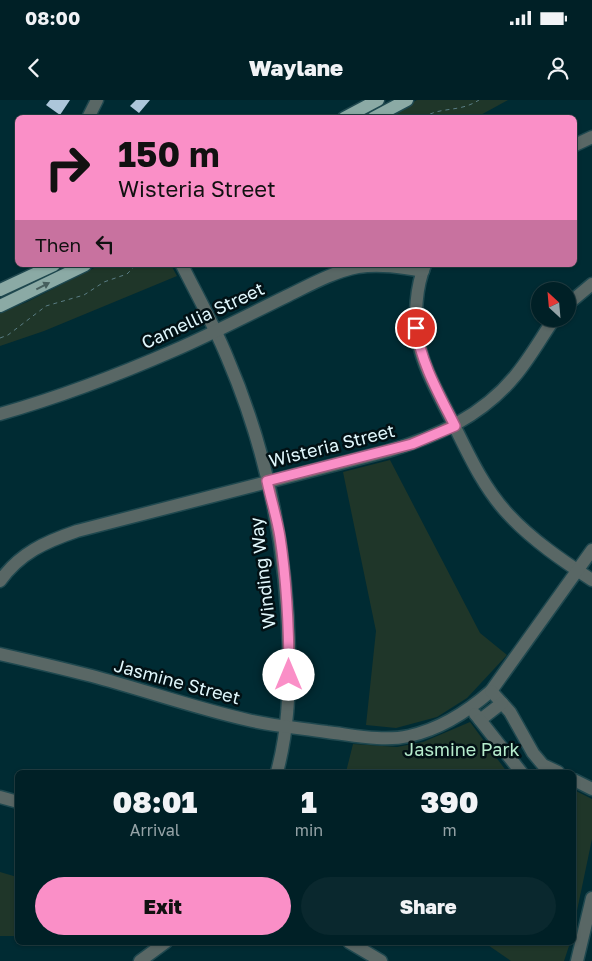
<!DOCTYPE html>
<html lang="en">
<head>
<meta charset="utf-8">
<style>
	body { margin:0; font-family:"Golos Text",sans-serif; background:#0a282e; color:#f1f3f6; height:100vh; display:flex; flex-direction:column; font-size:19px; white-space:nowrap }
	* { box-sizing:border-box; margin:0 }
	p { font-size:16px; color:#95a3a7 }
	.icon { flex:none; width:28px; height:28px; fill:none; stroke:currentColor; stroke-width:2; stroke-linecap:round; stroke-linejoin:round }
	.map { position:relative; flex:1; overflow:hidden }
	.side { position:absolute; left:15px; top:670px; width:561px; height:175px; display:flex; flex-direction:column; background:#002026; border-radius:8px; box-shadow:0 1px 4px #0004,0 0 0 1px #223e43 }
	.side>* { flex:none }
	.top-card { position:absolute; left:15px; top:15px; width:562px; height:152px; border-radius:8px; box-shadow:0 1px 4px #0004,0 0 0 1px #223e43; background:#fa8fc7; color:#111; overflow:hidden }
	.needle { width:32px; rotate:334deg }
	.fabs { position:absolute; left:531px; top:182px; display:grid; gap:10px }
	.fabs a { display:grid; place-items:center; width:45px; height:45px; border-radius:50%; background:#002026; box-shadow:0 1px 4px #0004,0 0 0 1px #223e43; font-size:25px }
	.pin { position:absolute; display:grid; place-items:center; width:42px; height:42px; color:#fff; margin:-21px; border:2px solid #fff; border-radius:50%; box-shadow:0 1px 5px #0007 }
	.me { position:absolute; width:55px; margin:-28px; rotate:0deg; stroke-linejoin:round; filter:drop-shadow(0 0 4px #0008) }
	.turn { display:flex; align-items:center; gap:18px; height:105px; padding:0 20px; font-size:22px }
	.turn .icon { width:65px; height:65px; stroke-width:2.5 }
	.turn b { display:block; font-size:35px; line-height:42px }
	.then { display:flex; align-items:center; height:48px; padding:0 20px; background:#0003; gap:10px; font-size:19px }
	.eta { display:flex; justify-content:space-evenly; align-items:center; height:85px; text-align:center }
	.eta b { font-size:30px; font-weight:800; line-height:35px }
	.action { display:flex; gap:10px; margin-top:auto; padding:10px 20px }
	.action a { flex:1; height:58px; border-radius:30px; background:#fa8fc7; color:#111; font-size:20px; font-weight:800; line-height:58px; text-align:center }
	.action a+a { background:#0a282e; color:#f1f3f6 }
	.status { display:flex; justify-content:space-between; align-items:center; height:35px; padding:0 25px; background:#002026; direction:ltr }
	.status svg { height:14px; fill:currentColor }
	header { display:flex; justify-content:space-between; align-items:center; height:65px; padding:0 20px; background:#002026; font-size:22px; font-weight:800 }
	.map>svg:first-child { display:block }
	.green { fill:#1f3629 }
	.building { fill:#acc6da }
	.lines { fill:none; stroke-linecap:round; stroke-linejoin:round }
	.minor-casing { stroke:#1f484f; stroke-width:15 }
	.major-casing { stroke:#1f484f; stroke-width:15 }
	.path { stroke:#5a7d84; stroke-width:1; stroke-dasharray:4 4; stroke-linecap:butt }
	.minor { stroke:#596765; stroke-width:12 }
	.major { stroke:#8baaa5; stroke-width:12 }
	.oneway { fill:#465e5d }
	.route-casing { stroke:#a25d81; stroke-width:12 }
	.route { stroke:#fa8fc7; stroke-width:9 }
	.labels { text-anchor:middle; stroke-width:5; stroke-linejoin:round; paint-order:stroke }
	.street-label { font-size:18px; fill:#e0f7fc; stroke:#021115 }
	.park-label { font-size:18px; fill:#b6eccd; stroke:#021115 }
</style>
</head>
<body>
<div class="status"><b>08:00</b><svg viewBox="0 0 49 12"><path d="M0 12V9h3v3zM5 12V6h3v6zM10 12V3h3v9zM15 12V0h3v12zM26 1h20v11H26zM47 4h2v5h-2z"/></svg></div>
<header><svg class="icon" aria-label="back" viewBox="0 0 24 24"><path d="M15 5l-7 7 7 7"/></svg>Waylane<svg class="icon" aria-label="person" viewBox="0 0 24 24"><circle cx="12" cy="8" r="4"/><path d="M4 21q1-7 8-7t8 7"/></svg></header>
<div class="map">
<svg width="592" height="861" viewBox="0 0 592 861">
	<rect width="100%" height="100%" fill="#002b33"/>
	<g class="green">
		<polygon points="417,0 508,0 477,17 383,18"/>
		<polygon points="100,165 171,165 177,176 44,231 0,246 0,213 27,202"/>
		<polygon points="390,360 480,533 507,555 467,598 437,617 396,628 366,625 376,531 343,372"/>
		<polygon points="470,622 507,672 346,672 353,644 397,647 423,642"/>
		<polygon points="574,690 592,699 592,739 574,825"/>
		<polygon points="0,772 17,777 17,836 0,836"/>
		<polygon points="485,843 570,843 564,861 511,861"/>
	</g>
	<g class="building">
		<polygon points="50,0 70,0 60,15 46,5"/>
		<polygon points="136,0 150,0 139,13 130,6"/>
	</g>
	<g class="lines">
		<g class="minor-casing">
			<g id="minor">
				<polyline points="88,18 97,0"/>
				<polyline points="575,45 592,37"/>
				<path d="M 182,165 C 197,195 214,225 227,257 C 267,350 287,451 289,552 C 289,595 288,631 277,672"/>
				<path d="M 425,165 C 416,186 414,217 418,240 C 423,267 438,293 450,317 C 467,351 482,386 508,414 C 532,440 563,461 592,480"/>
				<polyline points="568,204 592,184"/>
				<path d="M 0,314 C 60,297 118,275 175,250 C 212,234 248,215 285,197 C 308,186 332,172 358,167 C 380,164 401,167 423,171"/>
				<path d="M 0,481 C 20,453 45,442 77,431 L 388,351 C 436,337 482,316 515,276 C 530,258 541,238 554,219"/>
				<path d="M 0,554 C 31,561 61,568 92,576 C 144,590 195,608 248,620 C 274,626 300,628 327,632 C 353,635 383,642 409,636 C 441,629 467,612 491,591 L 592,450"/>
				<polyline points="491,591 510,612 533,653 543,665 558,672"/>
				<polyline points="475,614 480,620 502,603"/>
				<polyline points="480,620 521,672"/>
				<polyline points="574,680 592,689"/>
				<polyline points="0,697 18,702"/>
				<polyline points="349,842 381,861"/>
				<polyline points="140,861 166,842"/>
				<polyline points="577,861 592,798"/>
			</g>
		</g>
		<g class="major-casing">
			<g id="major">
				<polyline points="344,18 378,0"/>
				<polyline points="373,18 407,0"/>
				<polyline points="0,190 54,165"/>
				<polyline points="0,206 85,165"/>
			</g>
		</g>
		<g class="path">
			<path d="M 423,18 C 440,6 459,13 479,0"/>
			<polyline points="0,238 8,235 46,206 84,195 104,182 127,174 136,165"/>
		</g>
		<use href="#minor" class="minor"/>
		<use href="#major" class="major"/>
	</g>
	<defs><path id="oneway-solid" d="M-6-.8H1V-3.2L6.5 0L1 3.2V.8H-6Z" transform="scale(1.25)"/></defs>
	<use class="oneway" href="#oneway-solid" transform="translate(43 186) rotate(-27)"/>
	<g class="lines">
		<g class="route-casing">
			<path id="route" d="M 289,575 C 289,528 287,483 280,437 C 277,418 271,400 267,381 L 412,344 L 455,326 C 439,294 421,263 416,228"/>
		</g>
		<use href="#route" class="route"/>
	</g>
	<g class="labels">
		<g class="street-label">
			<text transform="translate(203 216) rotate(-25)" y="6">Camellia Street</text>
			<text transform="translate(332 346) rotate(-14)" y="6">Wisteria Street</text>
			<text transform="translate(263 473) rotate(-97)" y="6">Winding Way</text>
			<text transform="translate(177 582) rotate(15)" y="6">Jasmine Street</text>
		</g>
		<g class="park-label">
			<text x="462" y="656">Jasmine Park</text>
		</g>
	</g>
</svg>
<div class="fabs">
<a><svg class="needle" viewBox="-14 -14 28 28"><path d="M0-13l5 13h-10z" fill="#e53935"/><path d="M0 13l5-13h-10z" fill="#95a3a7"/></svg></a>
</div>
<div class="pin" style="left:416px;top:228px;background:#d93025"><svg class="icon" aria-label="arrive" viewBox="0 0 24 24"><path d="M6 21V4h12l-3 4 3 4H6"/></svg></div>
<svg class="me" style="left:289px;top:575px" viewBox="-20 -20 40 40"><circle r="19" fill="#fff"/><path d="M0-13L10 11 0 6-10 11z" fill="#fa8fc7"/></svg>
<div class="top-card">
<div class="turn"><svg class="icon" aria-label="right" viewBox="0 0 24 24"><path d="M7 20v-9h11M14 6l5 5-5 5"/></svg><div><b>150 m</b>Wisteria Street</div></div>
<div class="then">Then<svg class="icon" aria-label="left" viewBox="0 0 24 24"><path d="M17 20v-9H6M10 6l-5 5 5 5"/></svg></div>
</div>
<section class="side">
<div class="eta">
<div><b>08:01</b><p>Arrival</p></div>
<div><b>1</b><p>min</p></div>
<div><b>390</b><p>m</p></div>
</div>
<div class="action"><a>Exit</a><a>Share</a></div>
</section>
</div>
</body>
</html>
